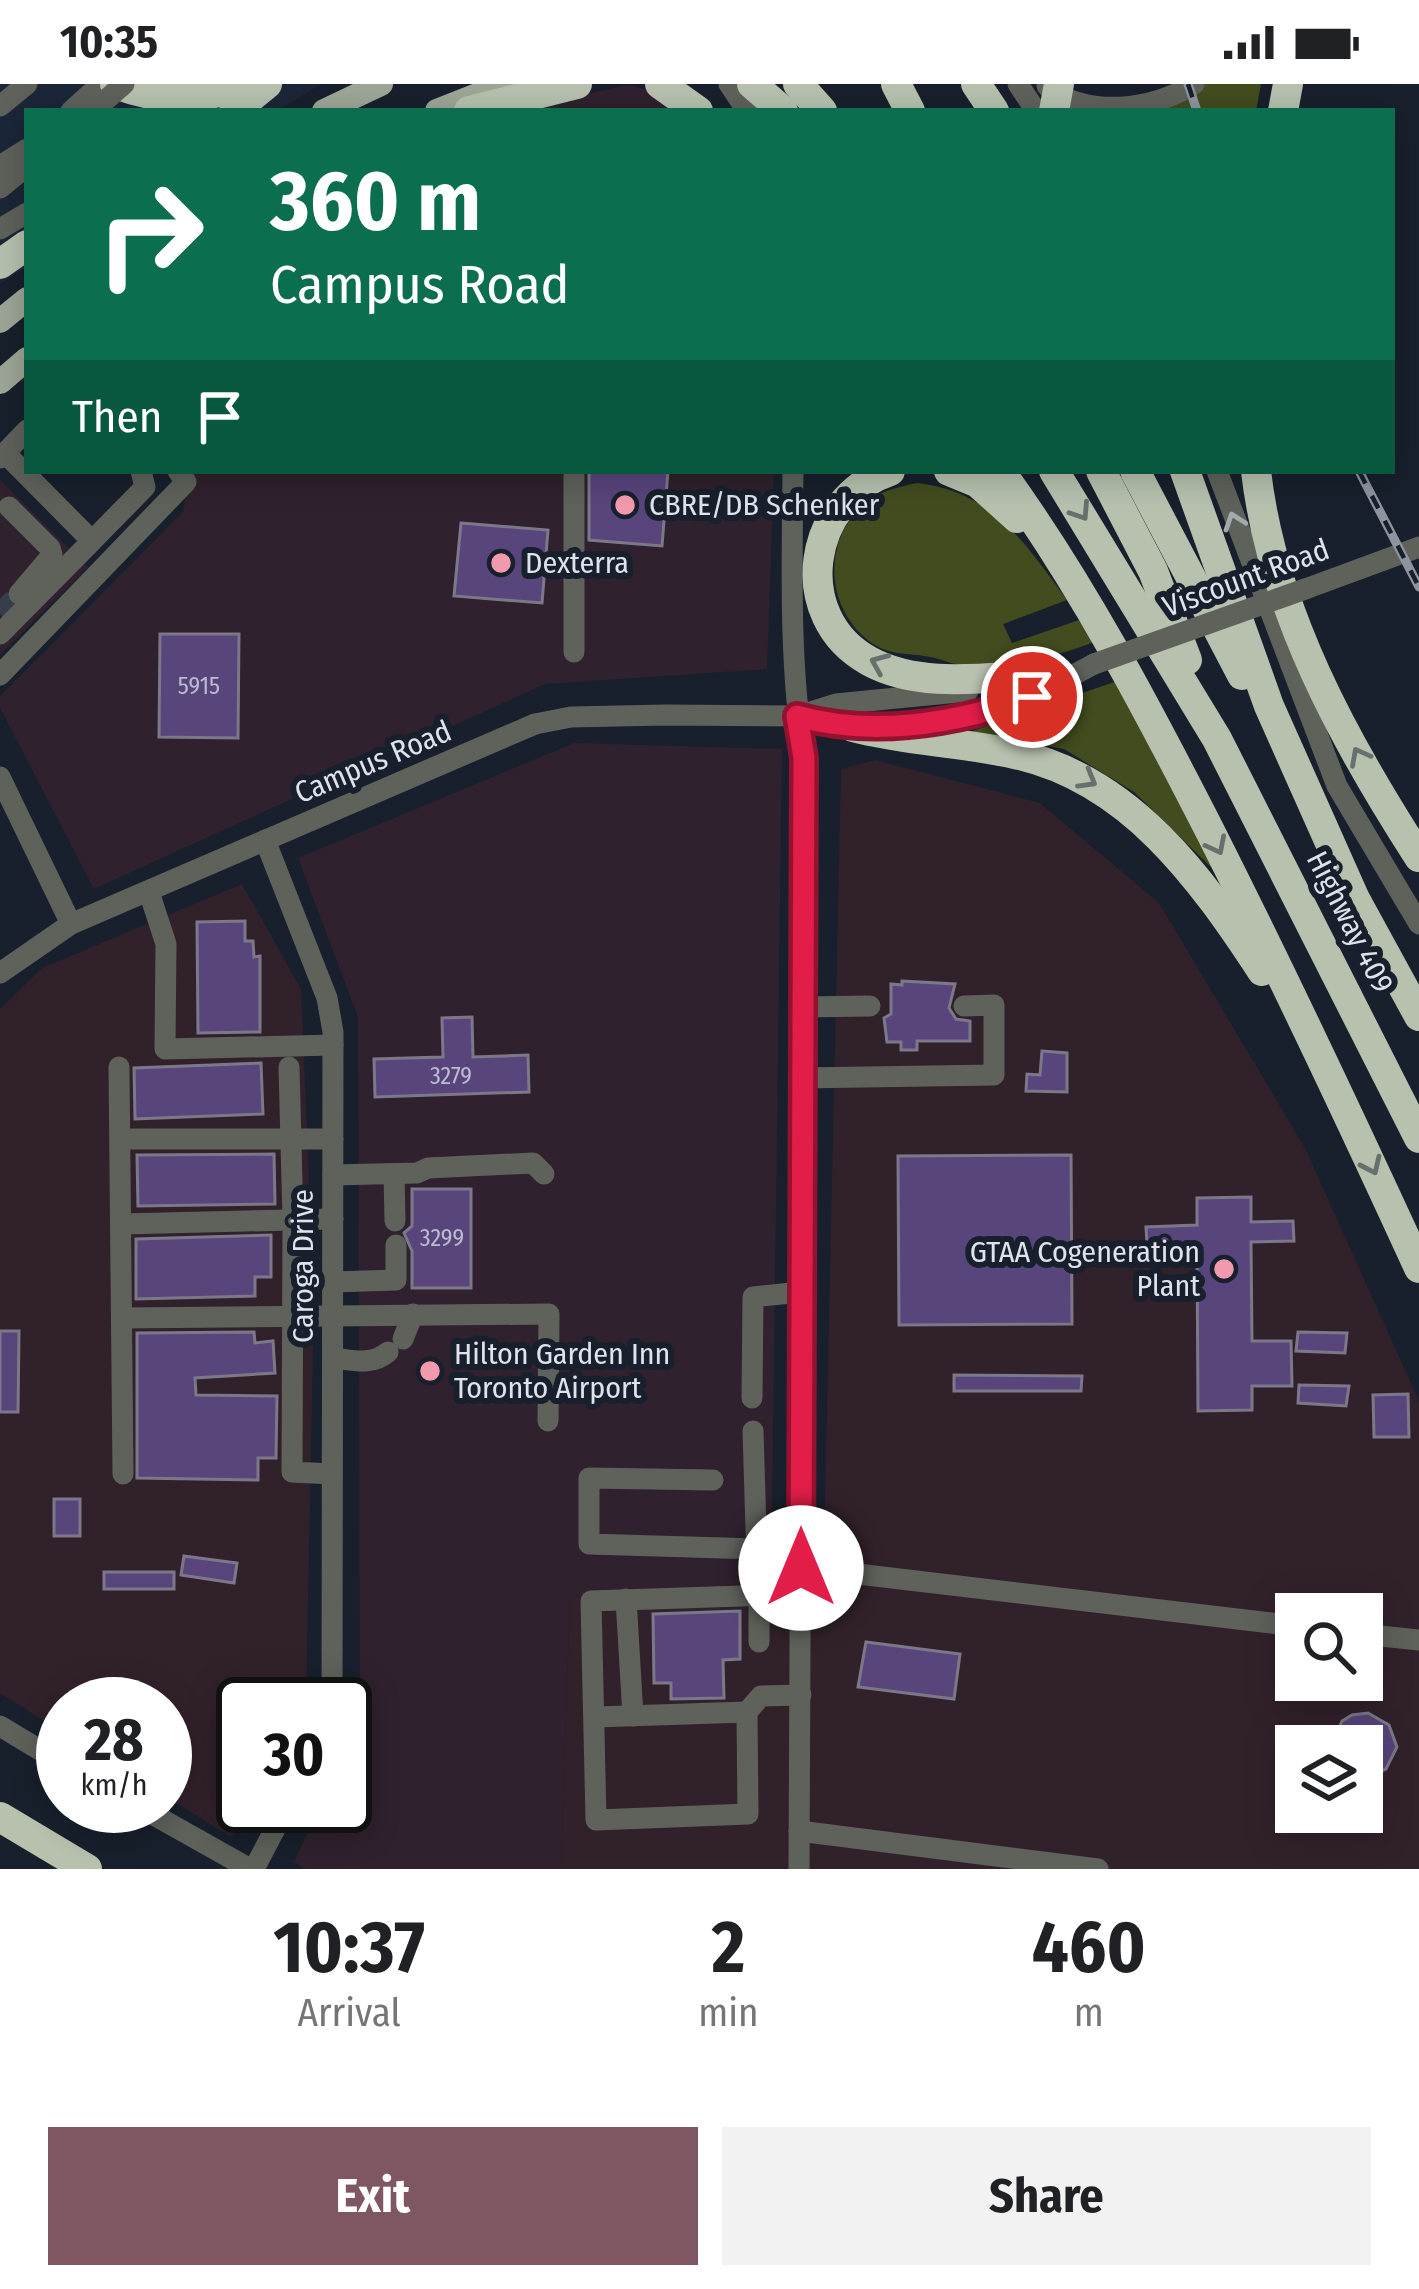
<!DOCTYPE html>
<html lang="en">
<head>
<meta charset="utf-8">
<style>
	body { margin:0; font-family:"Fira Sans Condensed",sans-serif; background:#f2f2f2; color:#202124; height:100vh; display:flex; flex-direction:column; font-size:45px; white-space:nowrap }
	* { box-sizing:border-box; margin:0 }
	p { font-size:39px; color:#757577 }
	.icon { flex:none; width:66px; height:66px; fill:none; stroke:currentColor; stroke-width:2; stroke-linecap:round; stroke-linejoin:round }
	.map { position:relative; height:1785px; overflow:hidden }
	.details { display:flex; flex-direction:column; background:#fff; flex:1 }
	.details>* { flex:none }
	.banner { position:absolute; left:24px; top:24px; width:1371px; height:366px; border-radius:0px; box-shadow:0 6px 30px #0003; background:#0b6e4f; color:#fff; overflow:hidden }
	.controls { position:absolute; left:1275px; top:1509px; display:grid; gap:24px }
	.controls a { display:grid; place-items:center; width:108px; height:108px; border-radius:0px; background:#fff; box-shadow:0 6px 30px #0003; font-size:60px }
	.speed { position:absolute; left:36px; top:1593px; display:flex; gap:24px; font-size:60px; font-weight:700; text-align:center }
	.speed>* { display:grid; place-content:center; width:156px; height:156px; border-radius:50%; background:#fff; box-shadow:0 6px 30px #0003; line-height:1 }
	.speed small { font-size:30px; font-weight:400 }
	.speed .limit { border:6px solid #111; border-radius:18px; background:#fff; color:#111 }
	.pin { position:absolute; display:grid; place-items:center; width:102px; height:102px; color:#fff; margin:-51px; border:6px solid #fff; border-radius:50%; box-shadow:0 3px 12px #0007 }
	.me { position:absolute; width:132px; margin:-66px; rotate:0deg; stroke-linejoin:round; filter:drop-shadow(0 0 9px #0008) }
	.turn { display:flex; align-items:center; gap:42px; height:252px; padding:0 48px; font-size:54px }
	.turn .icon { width:156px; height:156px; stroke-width:2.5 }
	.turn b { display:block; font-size:84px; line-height:102px }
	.then { display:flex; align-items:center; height:114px; padding:0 48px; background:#0003; gap:24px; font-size:45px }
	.eta { display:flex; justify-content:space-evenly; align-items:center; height:204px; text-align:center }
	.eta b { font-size:72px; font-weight:700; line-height:84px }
	.button { display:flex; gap:24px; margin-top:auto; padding:24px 48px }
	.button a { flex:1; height:138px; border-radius:0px; background:#7e5762; color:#fff; font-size:48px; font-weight:700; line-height:138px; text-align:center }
	.button a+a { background:#f2f2f2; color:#202124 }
	.status { display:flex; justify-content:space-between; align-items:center; height:84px; padding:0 60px; background:#fff; direction:ltr }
	.status svg { height:33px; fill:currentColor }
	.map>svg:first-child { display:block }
	.commercial { fill:#2f212d }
	.industrial { fill:#31212b; fill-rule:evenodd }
	.built { fill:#1b2638 }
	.green { fill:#424c1e }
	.building { fill:#58457c; stroke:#7c7889; stroke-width:3 }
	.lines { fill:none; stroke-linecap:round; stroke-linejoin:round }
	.minor-tunnel { stroke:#353d49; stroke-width:21; stroke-dasharray:21 10; stroke-linecap:butt }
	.minor { stroke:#5e625b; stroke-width:21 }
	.major { stroke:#9ea697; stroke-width:24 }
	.highway { stroke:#b7c1ae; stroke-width:30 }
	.rail-casing { stroke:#8e959f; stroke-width:9 }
	.rail { stroke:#17202c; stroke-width:4.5; stroke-dasharray:14; stroke-linecap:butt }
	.minor-bridge { stroke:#5e625b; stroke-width:21 }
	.highway-bridge { stroke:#b7c1ae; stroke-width:30 }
	.oneway { stroke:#67706d }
	.oneway2 { stroke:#a4aaab }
	.route-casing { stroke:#92132f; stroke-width:30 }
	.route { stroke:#e11d48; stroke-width:21 }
	.poi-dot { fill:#f29aad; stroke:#17202c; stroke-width:4.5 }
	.labels { text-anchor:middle; stroke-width:12; stroke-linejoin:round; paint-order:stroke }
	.number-label { font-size:24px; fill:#bcbcd1 }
	.poi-label { font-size:30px; fill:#dee4ed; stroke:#17202c; text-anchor:start }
	.street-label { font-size:30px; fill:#dee4ed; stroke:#17202c }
</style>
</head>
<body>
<div class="status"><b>10:35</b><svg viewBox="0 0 49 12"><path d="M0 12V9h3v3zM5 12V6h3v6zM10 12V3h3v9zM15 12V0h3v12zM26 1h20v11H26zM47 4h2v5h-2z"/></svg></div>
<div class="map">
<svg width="1419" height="1785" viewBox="0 0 1419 1785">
	<rect width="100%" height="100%" fill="#17202c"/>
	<g class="commercial">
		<polygon points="628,1 657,8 684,27 508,27"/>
		<polygon points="191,387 774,387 767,585 545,600 94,805 0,624 0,612 183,428"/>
		<polygon points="0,396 88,483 0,571"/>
		<polygon points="574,659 782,665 771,1504 570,1512 561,1785 305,1785 294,1778 320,1722 345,1722 345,1669 360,1637 358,933 298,774"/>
	</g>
	<g class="industrial">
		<path d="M 875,676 L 1040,719 L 1159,819 L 1305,1064 L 1419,1317 L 1419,1785 L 561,1785 L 570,1512 L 771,1504 L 824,1464 L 841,685 ZM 1296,1530 L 1362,1530 L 1362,1596 L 1296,1596 ZM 1296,1662 L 1362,1662 L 1362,1728 L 1296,1728 Z"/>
		<polygon points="242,800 301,905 314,1213 306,1620 243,1620 243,1722 252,1722 231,1753 165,1712 165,1620 63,1620 63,1649 0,1609 0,925 42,884"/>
	</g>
	<polygon class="built" points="0,0 321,0 278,27 27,27 27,183 0,200"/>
	<g class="green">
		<polygon points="1204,0 1261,0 1256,27 1138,27"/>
		<path d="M 917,399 C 992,407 1026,460 1067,516 L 1003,540 L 1012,559 L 1079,536 L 1094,558 C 1052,574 1003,587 957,580 C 948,579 939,574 930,573 C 907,568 890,573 869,557 C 825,523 822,456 865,419 C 880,407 898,403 917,399 Z"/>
		<polygon points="1120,596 1220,792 1134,708 1064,665 970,648"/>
	</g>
	<g class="building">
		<polygon points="589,387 668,387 662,462 589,456"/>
		<polygon points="461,439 548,446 542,519 454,512"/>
		<polygon points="160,550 239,550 238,654 159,653"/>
		<polygon points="245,837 245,857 253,857 254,873 260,872 260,948 198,949 197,838"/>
		<polygon points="902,897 955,900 949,924 956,935 970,937 970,957 917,957 917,966 901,966 901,958 887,958 884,934 891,930 891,900 902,901"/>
		<polygon points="472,933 473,973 528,971 529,1008 375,1013 374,975 443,973 442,934"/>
		<polygon points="1042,967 1067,969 1067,1008 1026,1007 1027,990 1040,991"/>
		<polygon points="261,979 263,1030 135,1035 134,984"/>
		<polygon points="274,1070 275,1120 138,1122 137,1071"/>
		<polygon points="1071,1071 1072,1240 899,1241 898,1072"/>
		<polygon points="412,1105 471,1105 471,1204 412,1204 412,1167 404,1149 412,1142"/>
		<polygon points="1251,1113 1251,1138 1293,1137 1294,1157 1251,1158 1252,1257 1291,1257 1292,1302 1252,1302 1252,1326 1198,1327 1197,1158 1147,1160 1146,1143 1197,1141 1197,1114"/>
		<polygon points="271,1151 271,1193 255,1193 255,1212 136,1215 136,1155"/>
		<polygon points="0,1247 19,1247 18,1328 0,1328"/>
		<polygon points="254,1248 255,1259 273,1257 275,1289 195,1294 196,1311 277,1312 276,1374 258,1374 258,1396 137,1394 137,1249"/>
		<polygon points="1298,1248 1347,1249 1345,1269 1296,1267"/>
		<polygon points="954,1291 1082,1292 1081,1307 954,1307"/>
		<polygon points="1299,1301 1349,1302 1346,1322 1298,1319"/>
		<polygon points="1408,1310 1409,1353 1374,1353 1373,1311"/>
		<rect x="54" y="1415" width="26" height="37"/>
		<polygon points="184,1472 237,1479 234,1499 181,1491"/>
		<rect x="104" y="1488" width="70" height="17"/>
		<polygon points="740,1527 740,1575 723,1576 724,1614 671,1615 671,1599 654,1599 653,1530"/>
		<polygon points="866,1558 960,1570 954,1615 858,1603"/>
		<polygon points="1368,1629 1389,1641 1397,1663 1386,1685 1362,1695 1362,1662 1331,1662 1342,1637 1352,1631"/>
	</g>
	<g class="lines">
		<polyline class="minor-tunnel" points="0,530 19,510"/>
		<g class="minor">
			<polyline points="729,0 747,27"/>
			<polyline points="1018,0 1036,27"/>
			<path d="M 1047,2 C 1086,35 1154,26 1194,0"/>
			<polyline points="0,22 27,0"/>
			<polyline points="71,27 101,0"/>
			<polyline points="0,82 27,65"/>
			<polyline points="0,104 27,82"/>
			<polyline points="0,145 27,129"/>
			<polyline points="5,369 27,346"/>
			<polyline points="0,374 5,369 92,457 0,550"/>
			<path d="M 793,387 C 792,483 789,579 804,674 L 799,1785"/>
			<polyline points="1217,387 1337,702 1419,840"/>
			<polyline points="9,423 50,464 52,471 19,510"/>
			<polyline points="92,457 145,403 141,387"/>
			<polyline points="1308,504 1419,463"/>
			<polyline points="574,568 574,387"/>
			<polyline points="0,591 186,398 178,387"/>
			<polyline points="798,632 836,620 968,607"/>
			<polyline points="0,693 71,840"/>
			<polyline points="265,756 327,914 333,948 332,1620"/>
			<polyline points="149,808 166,860 165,965 333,961"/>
			<polyline points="0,889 71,840 535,640 571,633 665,631 797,632 838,643 937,639 967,634 1032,613 1094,580"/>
			<polyline points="802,923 870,922"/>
			<polyline points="119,983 123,1390"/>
			<polyline points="289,983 293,1136 292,1388 332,1390"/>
			<polyline points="801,994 994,991 994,921 964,922"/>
			<polyline points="122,1055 333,1055"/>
			<polyline points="394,1090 395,1137"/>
			<polyline points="333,1091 417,1089 428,1084 533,1079 544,1090"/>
			<polyline points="122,1140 333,1135"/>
			<polyline points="333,1198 396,1196 396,1161"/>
			<polyline points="123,1234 549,1230 548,1337"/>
			<polyline points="403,1255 413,1230"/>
			<path d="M 333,1274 C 353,1276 372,1282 388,1268"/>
			<polyline points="752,1314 753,1213 801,1208"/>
			<polyline points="753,1347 757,1478 1296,1542"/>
			<polyline points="713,1396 589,1394 589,1460 757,1465"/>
			<polyline points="626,1515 633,1632"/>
			<polyline points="1362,1550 1419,1556"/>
			<polyline points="759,1558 759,1511"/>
			<polyline points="747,1628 761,1612 801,1611"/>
			<polyline points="595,1633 747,1628 748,1730 596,1736 591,1517 800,1510"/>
			<polyline points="0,1642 63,1680"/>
			<polyline points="138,1722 250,1785"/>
			<polyline points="799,1747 1098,1785"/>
			<polyline points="254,1785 287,1722"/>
		</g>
		<g class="major">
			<polyline points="324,27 381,0"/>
			<polyline points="437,27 505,0"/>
			<polyline points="0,237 27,215"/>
			<polyline points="0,298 27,275"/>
		</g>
		<g class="highway">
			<path d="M 115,0 C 158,16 198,19 241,0"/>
			<polyline points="660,0 698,27"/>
			<polyline points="752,0 783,27"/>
			<polyline points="798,0 822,27"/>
			<polyline points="896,0 910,27"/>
			<polyline points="976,0 994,27"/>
			<polyline points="234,27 267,0"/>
			<polyline points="469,27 577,0"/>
			<polyline points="1283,27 1288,0"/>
			<polyline points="0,180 27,161"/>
			<path d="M 890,387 C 807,415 789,533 869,577 C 918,604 982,594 1035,591"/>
			<polyline points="949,387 978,399 1017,434"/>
			<path d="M 1000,387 C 1082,500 1147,624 1211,749 C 1283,892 1352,1038 1419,1184"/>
			<polyline points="1054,387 1217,655 1419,1054"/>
			<polyline points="1101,387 1153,487 1187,576"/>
			<polyline points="1135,387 1242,591"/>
			<polyline points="1185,387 1269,622 1355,815 1419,932"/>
			<path d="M 1256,387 C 1272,526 1344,657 1419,773"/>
			<path d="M 853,643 C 906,657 962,658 1015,670 C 1130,695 1201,794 1262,887"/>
			<polyline points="0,1733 87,1785"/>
		</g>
		<g class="rail-casing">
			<g id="rail">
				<polyline points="1188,0 1197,27"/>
				<polyline points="1359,387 1419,503"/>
			</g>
		</g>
		<use href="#rail" class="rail"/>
		<g class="minor-bridge">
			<polyline points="93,27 124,0"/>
			<polyline points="1094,580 1308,504"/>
		</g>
		<polyline class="highway-bridge" points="1054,27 1059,0"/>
	</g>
	<defs><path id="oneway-chevron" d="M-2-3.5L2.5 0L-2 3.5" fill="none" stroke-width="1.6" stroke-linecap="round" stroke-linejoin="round" transform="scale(3)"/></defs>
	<g class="oneway">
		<use href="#oneway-chevron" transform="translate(1081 428) rotate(57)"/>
		<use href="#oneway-chevron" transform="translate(879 579) rotate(-157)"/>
		<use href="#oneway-chevron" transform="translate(1359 672) rotate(-118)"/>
		<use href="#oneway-chevron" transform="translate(1088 696) rotate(30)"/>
		<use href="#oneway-chevron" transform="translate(1217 762) rotate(63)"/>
		<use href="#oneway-chevron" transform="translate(1372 1082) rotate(65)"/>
	</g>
	<use class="oneway2" href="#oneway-chevron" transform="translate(1234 437) rotate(-109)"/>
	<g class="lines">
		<g class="route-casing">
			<path id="route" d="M 801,1484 L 804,674 L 797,632 C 875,654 957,639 1032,613"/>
		</g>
		<use href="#route" class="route"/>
	</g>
	<g class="poi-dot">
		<circle cx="625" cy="421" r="12"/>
		<circle cx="501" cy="479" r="12"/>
		<circle cx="1224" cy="1185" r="12"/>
		<circle cx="430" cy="1287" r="12"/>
	</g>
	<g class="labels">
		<g class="number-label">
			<text x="199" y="610">5915</text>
			<text x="451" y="1000">3279</text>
			<text x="442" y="1162">3299</text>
		</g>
		<g class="poi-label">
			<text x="649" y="431">CBRE/DB Schenker</text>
			<text x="525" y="489">Dexterra</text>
			<text x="1200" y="1178" text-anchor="end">GTAA Cogeneration<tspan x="1200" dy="34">Plant</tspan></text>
			<text x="454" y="1280">Hilton Garden Inn<tspan x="454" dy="34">Toronto Airport</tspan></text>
		</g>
		<g class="street-label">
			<text transform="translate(1246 494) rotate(-20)" y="10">Viscount Road</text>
			<text transform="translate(373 678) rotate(-23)" y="10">Campus Road</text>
			<text transform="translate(1350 838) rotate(63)" y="10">Highway 409</text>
			<text transform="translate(303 1182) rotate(-90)" y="10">Caroga Drive</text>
		</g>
	</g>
</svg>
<div class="controls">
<a><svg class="icon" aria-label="search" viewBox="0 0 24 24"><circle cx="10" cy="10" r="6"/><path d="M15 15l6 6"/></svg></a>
<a><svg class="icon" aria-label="layers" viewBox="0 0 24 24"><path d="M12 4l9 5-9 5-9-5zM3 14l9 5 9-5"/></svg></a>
</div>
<div class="speed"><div>28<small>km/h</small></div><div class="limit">30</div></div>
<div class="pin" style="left:1032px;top:613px;background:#d93025"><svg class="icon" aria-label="arrive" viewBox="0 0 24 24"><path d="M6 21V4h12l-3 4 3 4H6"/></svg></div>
<svg class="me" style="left:801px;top:1484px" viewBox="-20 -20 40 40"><circle r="19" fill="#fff"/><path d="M0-13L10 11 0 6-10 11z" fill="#e11d48"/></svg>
<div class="banner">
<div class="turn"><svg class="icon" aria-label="right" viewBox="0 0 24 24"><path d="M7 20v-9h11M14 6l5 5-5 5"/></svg><div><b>360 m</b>Campus Road</div></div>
<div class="then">Then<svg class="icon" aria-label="arrive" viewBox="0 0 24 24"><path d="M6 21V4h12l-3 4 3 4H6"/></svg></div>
</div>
</div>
<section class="details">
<div class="eta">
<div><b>10:37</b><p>Arrival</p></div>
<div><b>2</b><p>min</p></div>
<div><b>460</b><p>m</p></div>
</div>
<div class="button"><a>Exit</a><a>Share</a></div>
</section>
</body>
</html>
